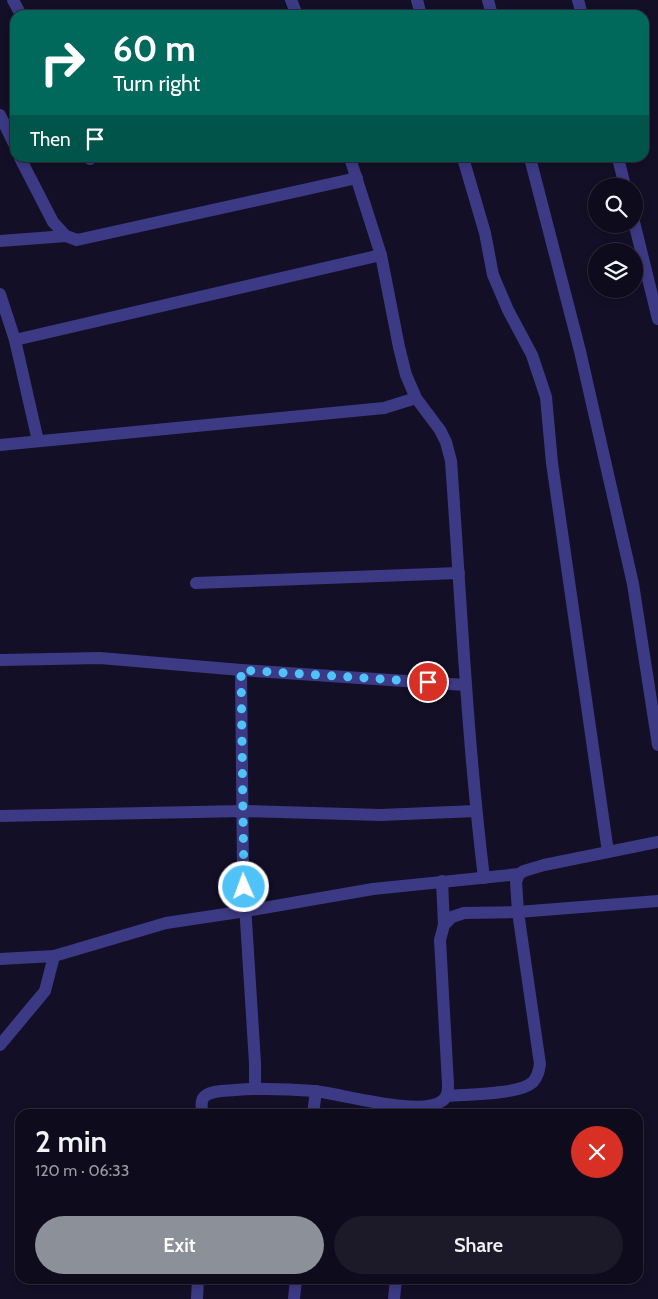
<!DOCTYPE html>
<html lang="en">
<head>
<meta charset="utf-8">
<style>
	body { margin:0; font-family:Cabin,sans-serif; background:#1c1929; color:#f1f3f6; height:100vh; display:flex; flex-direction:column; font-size:19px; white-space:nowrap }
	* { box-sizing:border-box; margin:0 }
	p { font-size:16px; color:#9b9ba3 }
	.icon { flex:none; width:28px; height:28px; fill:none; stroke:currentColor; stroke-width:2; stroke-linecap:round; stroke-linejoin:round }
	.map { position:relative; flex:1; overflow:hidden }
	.side { position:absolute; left:15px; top:1109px; width:628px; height:175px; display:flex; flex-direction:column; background:#0e0b1c; border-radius:15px; box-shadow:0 2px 8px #0003,0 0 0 1px #2e2b3b }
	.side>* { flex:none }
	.hud { position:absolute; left:10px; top:10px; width:639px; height:152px; border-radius:15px; box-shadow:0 2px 8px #0003,0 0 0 1px #2e2b3b; background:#00695c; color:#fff; overflow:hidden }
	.fabs { position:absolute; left:588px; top:178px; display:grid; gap:10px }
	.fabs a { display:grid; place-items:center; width:55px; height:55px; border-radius:50%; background:#0e0b1c; box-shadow:0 2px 8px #0003,0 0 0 1px #2e2b3b; font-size:25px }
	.pin { position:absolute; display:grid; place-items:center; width:42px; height:42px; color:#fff; margin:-21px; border:2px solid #fff; border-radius:50%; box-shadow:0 1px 5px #0007 }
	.me { position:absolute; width:55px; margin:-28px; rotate:358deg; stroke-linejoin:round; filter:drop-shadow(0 0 4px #0008) }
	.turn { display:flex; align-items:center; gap:18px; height:105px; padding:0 20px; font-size:22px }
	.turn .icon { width:65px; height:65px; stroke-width:2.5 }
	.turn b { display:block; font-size:35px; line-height:42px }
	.then { display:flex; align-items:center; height:48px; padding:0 20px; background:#0003; gap:10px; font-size:19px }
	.round { display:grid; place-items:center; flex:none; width:52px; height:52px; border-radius:26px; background:#1c1929 }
	.overview { display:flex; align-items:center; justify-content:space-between; height:85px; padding:0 20px }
	h1 { font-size:30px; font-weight:600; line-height:38px }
	.button { display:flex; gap:10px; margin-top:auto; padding:10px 20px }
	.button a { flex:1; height:58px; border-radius:30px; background:#8c9099; color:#fff; font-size:20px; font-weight:600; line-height:58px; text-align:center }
	.button a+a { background:#1c1929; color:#f1f3f6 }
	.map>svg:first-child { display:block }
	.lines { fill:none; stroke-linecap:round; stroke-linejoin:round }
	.minor { stroke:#3d3a85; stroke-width:12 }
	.route { stroke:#4fc3f7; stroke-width:9; stroke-dasharray:0 16.2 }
</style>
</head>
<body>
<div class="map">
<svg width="658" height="1299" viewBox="0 0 658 1299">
	<rect width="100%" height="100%" fill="#130f26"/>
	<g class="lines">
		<g class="minor">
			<polyline points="13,0 21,15"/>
			<polyline points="291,0 297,15"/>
			<polyline points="417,0 421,15"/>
			<polyline points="488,0 492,15"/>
			<polyline points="578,0 582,15"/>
			<polyline points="0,115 15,146"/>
			<polyline points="20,158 53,222 66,236 77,240 357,178"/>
			<polyline points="89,158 90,159"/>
			<path d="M 350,158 L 381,255 L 399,347 L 406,375 L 416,398 L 440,430 L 446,442 L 451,461 C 461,600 467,739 484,878"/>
			<polyline points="463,158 485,233 493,275 508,310 532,355 546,397 552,463 608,852"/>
			<polyline points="530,158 580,351 633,584 658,745"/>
			<polyline points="618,158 625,186"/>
			<polyline points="634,222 658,319"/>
			<polyline points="0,241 66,236"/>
			<polyline points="0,294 15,340 38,441"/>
			<polyline points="15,340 381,255"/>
			<polyline points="0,445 384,408 416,398"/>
			<polyline points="196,583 459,573"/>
			<polyline points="0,660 100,658 241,670 465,685"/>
			<polyline points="241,670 243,873 255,1063 255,1088"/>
			<polyline points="0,816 243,811 381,815 476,811"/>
			<polyline points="442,881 444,925"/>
			<polyline points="0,959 54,956 166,923 246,911 373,889 519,874"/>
			<polyline points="0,1045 45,991 54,956"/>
			<path d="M 447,1096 C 467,1094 519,1095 533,1082 C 538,1076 539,1071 540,1064 L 518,912 L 516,882 L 519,874 L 524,871 L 544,865 L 658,842"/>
			<path d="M 202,1114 C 202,1108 200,1100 205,1096 C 213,1090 226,1091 235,1090 C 261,1088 289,1089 315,1091 C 342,1094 421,1117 442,1101 C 448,1097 448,1091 448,1084 L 440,940 L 444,925 L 452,917 L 464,913 L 518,912 L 658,901"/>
			<polyline points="313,1114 316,1091"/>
			<polyline points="197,1299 198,1279"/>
			<polyline points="294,1299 296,1279"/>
			<polyline points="394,1299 396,1279"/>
		</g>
	</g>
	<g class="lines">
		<polyline class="route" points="244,887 241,670 428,682"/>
	</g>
</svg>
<div class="fabs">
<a><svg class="icon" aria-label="search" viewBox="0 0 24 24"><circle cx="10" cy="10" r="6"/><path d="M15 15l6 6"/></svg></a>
<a><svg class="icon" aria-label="layers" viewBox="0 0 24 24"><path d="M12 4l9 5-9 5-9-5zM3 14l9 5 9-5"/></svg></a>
</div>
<div class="pin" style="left:428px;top:682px;background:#d93025"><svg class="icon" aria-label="arrive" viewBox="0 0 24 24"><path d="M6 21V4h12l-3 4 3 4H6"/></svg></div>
<svg class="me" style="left:244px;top:887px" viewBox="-20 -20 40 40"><circle r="17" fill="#4fc3f7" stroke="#fff" stroke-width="3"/><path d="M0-11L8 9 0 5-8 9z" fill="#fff"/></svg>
<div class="hud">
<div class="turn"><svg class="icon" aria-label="right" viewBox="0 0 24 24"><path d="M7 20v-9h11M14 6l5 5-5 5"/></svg><div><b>60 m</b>Turn right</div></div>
<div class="then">Then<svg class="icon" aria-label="arrive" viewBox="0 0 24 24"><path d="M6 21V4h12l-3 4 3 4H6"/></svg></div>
</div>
<section class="side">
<div class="overview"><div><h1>2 min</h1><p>120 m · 06:33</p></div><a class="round" style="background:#d93025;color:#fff"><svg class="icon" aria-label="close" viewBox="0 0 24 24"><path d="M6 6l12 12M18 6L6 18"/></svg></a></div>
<div class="button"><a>Exit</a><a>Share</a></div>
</section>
</div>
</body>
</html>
